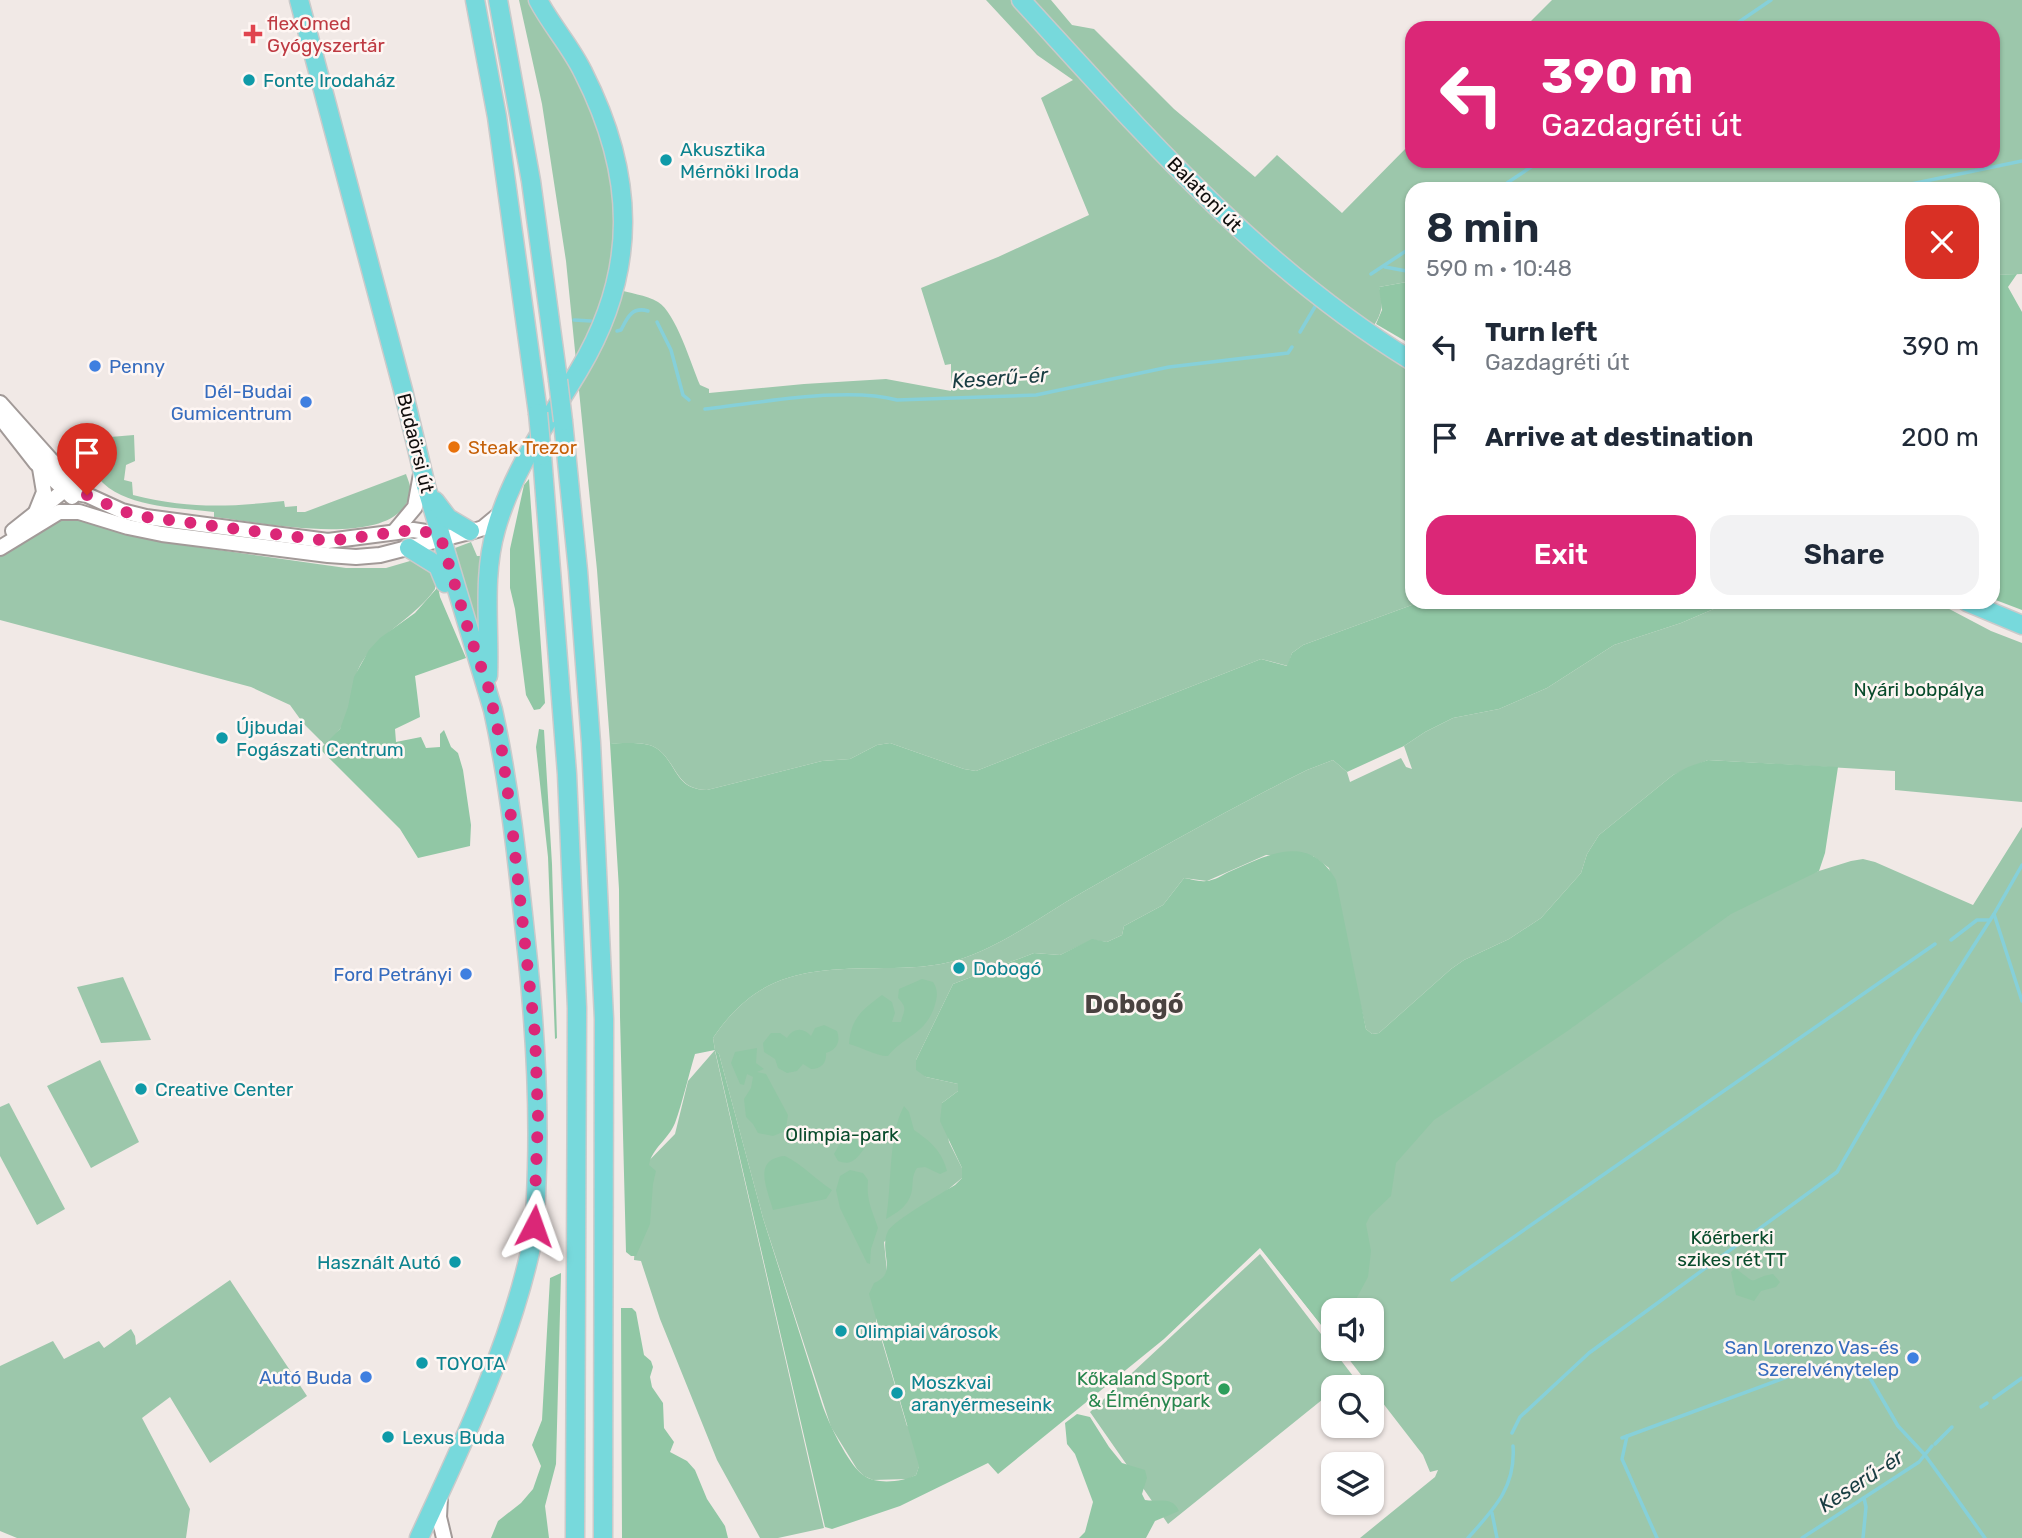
<!DOCTYPE html>
<html lang="en">
<head>
<meta charset="utf-8">
<style>
	body { margin:0; font-family:Rubik,sans-serif; background:#f2f2f3; color:#1f2937; height:100vh; display:flex; flex-direction:column; font-size:26px; white-space:nowrap }
	* { box-sizing:border-box; margin:0 }
	p { font-size:23px; color:#747a83 }
	.icon { flex:none; width:38px; height:38px; fill:none; stroke:currentColor; stroke-width:2; stroke-linecap:round; stroke-linejoin:round }
	.map { position:relative; flex:1; overflow:hidden }
	.side { position:absolute; left:1405px; top:182px; width:595px; height:427px; display:flex; flex-direction:column; background:#fff; border-radius:21px; box-shadow:0 2px 5px #0004 }
	.side>* { flex:none }
	.top-card { position:absolute; left:1405px; top:21px; width:595px; height:147px; border-radius:21px; box-shadow:0 2px 5px #0004; background:#db2777; color:#fff; overflow:hidden }
	.tools { position:absolute; left:1321px; top:1298px; display:grid; gap:14px }
	.tools a { display:grid; place-items:center; width:63px; height:63px; border-radius:14px; background:#fff; box-shadow:0 2px 5px #0004; font-size:35px }
	.pin { position:absolute; display:grid; place-items:center; width:60px; height:60px; color:#fff; margin:-72px -30px; border-radius:50% 50% 50% 0; rotate:-45deg; box-shadow:0 0 7px #0007 }
	.pin .icon { rotate:45deg }
	.me { position:absolute; width:77px; margin:-38px; rotate:4deg; stroke-linejoin:round; filter:drop-shadow(0 0 5px #0008) }
	.turn { display:flex; align-items:center; gap:24px; height:147px; padding:0 21px; font-size:32px }
	.turn .icon { width:91px; height:91px; stroke-width:2.5 }
	.turn b { display:block; font-size:49px; line-height:60px }
	.round { display:grid; place-items:center; flex:none; width:74px; height:74px; border-radius:21px; background:#f2f2f3 }
	.headline { display:flex; align-items:center; justify-content:space-between; height:119px; padding:0 21px }
	h1 { font-size:42px; font-weight:600; line-height:52px }
	.cta { display:flex; gap:14px; margin-top:auto; padding:14px 21px }
	.cta a { flex:1; height:80px; border-radius:21px; background:#db2777; color:#fff; font-size:28px; font-weight:600; line-height:80px; text-align:center }
	.cta a+a { background:#f2f2f3; color:#1f2937 }
	ul { padding:0; list-style:none }
	li { display:flex; align-items:center; gap:21px; height:91px; padding:0 21px }
	li div { flex:1 }
	li b { display:block; font-size:26px }
	li em { font-style:normal }
	.map>svg:first-child { display:block }
	.green { fill:#9cc7ab }
	.forest { fill:#91c7a5 }
	.lines { fill:none; stroke-linecap:round; stroke-linejoin:round }
	.stream { stroke:#86d0d9; stroke-width:3.5 }
	.tertiary-casing { stroke:#a29a98; stroke-width:18 }
	.primary-casing { stroke:#cacaca; stroke-width:21 }
	.tertiary { stroke:#fff; stroke-width:14 }
	.primary { stroke:#77d9dc; stroke-width:18 }
	.primary-bridge-casing { stroke:#cacaca; stroke-width:21; stroke-linecap:butt }
	.primary-bridge { stroke:#77d9dc; stroke-width:18 }
	.route { stroke:#db2777; stroke-width:12; stroke-dasharray:0 21.6 }
	.health-dot { fill:#e0444e; stroke:#fef6f3; stroke-width:2.5 }
	.culture-dot { fill:#0f9aa8; stroke:#fef6f3; stroke-width:2.5 }
	.shop-dot { fill:#3f7fe0; stroke:#fef6f3; stroke-width:2.5 }
	.food-dot { fill:#e8710a; stroke:#fef6f3; stroke-width:2.5 }
	.leisure-dot { fill:#2e9e5b; stroke:#fef6f3; stroke-width:2.5 }
	.labels { text-anchor:middle; stroke-width:5; stroke-linejoin:round; paint-order:stroke }
	.health-label { font-size:19px; fill:#be3a42; stroke:#fef6f3; text-anchor:start }
	.culture-label { font-size:19px; fill:#0d838f; stroke:#fef6f3; text-anchor:start }
	.street-label { font-size:19px; fill:#100e0d; stroke:#fef6f3 }
	.shop-label { font-size:19px; fill:#366cbe; stroke:#fef6f3; text-anchor:end }
	.food-label { font-size:19px; fill:#c56008; stroke:#fef6f3; text-anchor:start }
	.park-label { font-size:19px; fill:#084b2b; stroke:#fef6f3 }
	.leisure-label { font-size:19px; fill:#27864d; stroke:#fef6f3; text-anchor:end }
	.water-label { font-size:21px; font-style:italic; fill:#193d42; stroke:#fef6f3 }
	.district-label { font-size:26px; font-weight:bold; fill:#494240; stroke:#fef6f3 }
</style>
</head>
<body>
<div class="map">
<svg width="2022" height="1538" viewBox="0 0 2022 1538">
	<rect width="100%" height="100%" fill="#f1e9e6"/>
	<g class="green">
		<path d="M 519,0 L 538,0 L 614,147 L 616,289 C 629,293 646,295 658,302 C 676,313 691,364 700,385 L 709,389 L 709,393 L 804,384 L 886,379 L 951,391 L 951,364 L 945,365 L 921,288 L 998,257 L 1089,215 L 1041,98 L 1073,80 L 1037,55 L 986,0 L 1051,0 L 1072,25 L 1094,29 L 1174,109 L 1255,177 L 1277,155 L 1342,213 L 1412,142 L 1412,161 L 1993,161 L 1993,28 L 1524,28 L 1552,0 L 2022,0 L 2022,274 L 1993,275 L 1993,189 L 1412,189 L 1412,281 L 1379,287 C 1387,310 1377,323 1363,340 L 1412,370 L 1412,602 L 1420,602 L 1303,645 L 1292,653 L 1288,666 L 1261,659 L 976,771 L 964,769 L 890,743 L 877,745 L 850,759 L 822,761 L 707,790 C 676,789 678,766 659,750 C 647,740 624,744 610,743 L 597,570 L 566,261 L 542,104 Z"/>
		<path d="M 134,435 L 135,461 L 126,465 L 124,480 L 132,482 L 133,495 C 190,509 227,507 284,501 L 285,507 L 297,506 L 297,512 L 305,512 L 406,474 C 408,480 412,488 410,494 C 397,553 255,521 214,517 L 214,512 C 174,507 111,508 91,467 L 100,464 L 99,441 L 110,437 Z"/>
		<path d="M 68,515 L 121,533 L 184,545 L 346,568 L 386,568 L 410,561 L 422,562 L 435,575 L 435,589 C 415,618 381,631 362,662 C 349,683 353,711 340,729 C 336,735 329,740 325,745 L 303,723 L 290,705 L 251,687 L 0,620 L 0,557 L 48,522 Z"/>
		<polygon points="471,542 477,556 482,556 480,627 477,626 455,548"/>
		<path d="M 1730,602 L 1936,602 L 1991,631 L 2022,643 L 2022,802 L 1895,790 L 1895,771 L 1708,760 L 1673,775 L 1599,835 L 1587,854 L 1581,873 L 1541,918 L 1509,939 L 1464,960 L 1451,969 L 1379,1033 L 1372,1034 L 1366,1029 L 1329,868 L 1313,856 L 1266,855 L 1207,881 L 1184,878 L 1163,905 L 1124,926 L 1122,935 L 1107,942 L 1092,940 L 1060,955 L 1034,953 L 953,984 L 916,1060 L 926,1077 L 958,1084 L 958,1091 L 942,1103 L 949,1142 L 962,1168 L 962,1178 L 884,1242 L 887,1272 L 883,1279 L 876,1321 L 907,1426 L 914,1428 L 923,1455 L 916,1475 L 908,1479 L 873,1480 L 864,1476 L 857,1469 L 831,1427 L 763,1218 L 719,1054 L 715,1051 L 824,1528 L 778,1538 L 760,1538 L 717,1460 L 660,1319 L 641,1261 L 634,1260 L 635,1244 L 632,1178 L 675,1134 L 688,1081 L 715,1050 L 713,1038 C 759,970 809,969 884,968 C 909,968 934,967 958,960 C 1004,945 1041,916 1083,892 C 1157,850 1231,808 1307,770 L 1333,760 L 1347,772 L 1350,782 L 1401,758 L 1406,767 L 1412,769 L 1404,746 L 1425,732 L 1453,718 L 1499,709 L 1547,688 L 1614,645 L 1681,623 Z"/>
		<polygon points="2022,827 2022,1538 1360,1538 1435,1477 1438,1470 1430,1472 1423,1455 1341,1349 1372,1349 1372,1311 1334,1311 1333,1340 1260,1247 1285,1212 1752,892 1851,861 1863,859 1875,862 1973,905"/>
		<polygon points="123,977 151,1040 101,1043 77,987"/>
		<polygon points="100,1060 139,1142 91,1168 47,1086"/>
		<polygon points="9,1103 65,1209 37,1225 0,1156 0,1107"/>
		<polygon points="1260,1254 1353,1376 1338,1388 1334,1388 1333,1391 1168,1524 1090,1412"/>
		<polygon points="230,1280 307,1396 210,1463 170,1397 142,1418 190,1509 186,1538 17,1538 0,1531 0,1366 53,1341 64,1359 99,1341 104,1348 131,1329 135,1336 136,1345"/>
	</g>
	<g class="forest">
		<polygon points="2017,274 2008,287 2022,312 2022,610 1993,599 1993,275"/>
		<polygon points="1412,281 1412,345 1376,324 1382,310 1379,287"/>
		<polygon points="529,479 545,703 540,709 534,710 526,695 515,609 510,588 510,549 524,485"/>
		<polygon points="438,587 440,597 466,658 415,676 420,717 395,729 396,742 421,737 426,748 440,747 440,734 444,730 451,747 458,753 463,770 471,825 470,846 418,858 400,829 320,749 340,729 348,707 354,677 369,650 380,638 415,613"/>
		<path d="M 1420,602 L 1730,602 L 1681,623 L 1614,645 L 1547,688 L 1499,709 L 1453,718 L 1425,732 L 1404,746 L 1347,772 L 1333,760 L 1307,770 C 1231,808 1157,850 1083,892 C 1041,916 1004,945 958,960 C 934,967 909,968 884,968 C 809,969 759,970 713,1038 L 715,1050 L 719,1054 L 763,1218 L 822,1404 C 828,1422 848,1464 863,1475 C 876,1485 902,1482 916,1475 L 919,1466 L 869,1294 L 874,1283 C 899,1273 878,1252 888,1231 C 893,1221 942,1193 955,1185 L 962,1178 L 962,1168 L 940,1121 L 942,1103 L 958,1091 L 958,1084 L 926,1077 L 916,1070 L 916,1060 L 953,984 L 1034,953 L 1060,955 L 1092,939 L 1107,942 L 1122,935 L 1124,926 L 1163,905 L 1184,878 C 1191,879 1199,882 1206,881 C 1214,881 1224,874 1231,871 C 1269,854 1309,833 1336,880 L 1366,1029 L 1372,1034 L 1379,1033 L 1451,969 L 1464,960 L 1509,939 L 1541,918 L 1581,873 L 1587,854 L 1599,835 L 1673,775 L 1688,767 L 1708,760 L 1838,767 L 1825,853 L 1819,871 L 1731,914 L 1566,1032 L 1434,1120 L 1396,1163 L 1391,1196 L 1370,1216 L 1366,1224 L 1371,1251 L 1368,1277 L 1354,1303 L 1346,1311 L 1334,1311 L 1333,1323 L 1326,1331 L 1260,1248 L 1164,1339 L 998,1474 L 988,1463 L 900,1506 L 832,1529 L 825,1527 L 715,1050 L 695,1054 C 688,1077 683,1101 675,1123 C 668,1140 652,1148 649,1165 L 656,1171 L 653,1184 L 650,1224 L 636,1256 L 631,1256 L 626,1252 L 620,1017 L 619,889 L 610,743 C 624,744 647,740 659,750 C 678,766 675,789 707,790 L 822,761 L 850,759 L 877,745 L 890,743 L 964,769 L 976,771 L 1261,659 L 1287,666 L 1292,653 L 1303,645 Z"/>
		<polygon points="539,729 544,730 552,864 557,1038 555,1039 548,857 536,747"/>
		<path d="M 922,979 L 933,982 C 939,991 937,998 934,1008 C 924,1035 904,1036 888,1056 C 879,1057 860,1047 849,1044 C 851,1018 862,1010 882,995 L 892,1002 L 895,1013 L 892,1022 L 901,1022 C 904,1009 908,1009 898,998 L 899,989 Z"/>
		<path d="M 824,1025 L 837,1031 C 841,1041 837,1050 826,1053 C 827,1063 821,1069 811,1069 L 803,1064 L 797,1071 L 787,1073 L 778,1068 L 775,1059 L 764,1052 L 763,1043 L 771,1033 L 780,1033 L 787,1038 C 793,1028 803,1027 811,1036 L 815,1028 Z"/>
		<polygon points="757,1048 756,1063 764,1069 757,1072 766,1074 788,1115 786,1128 783,1132 773,1136 758,1133 753,1124 746,1117 744,1099 751,1088 753,1077 747,1074 744,1085 740,1084 731,1063 735,1052"/>
		<path d="M 904,1106 L 909,1112 L 914,1130 C 930,1141 942,1151 947,1171 L 940,1174 L 925,1167 L 917,1168 C 912,1175 913,1181 912,1190 C 909,1206 898,1212 886,1219 C 892,1186 888,1135 904,1106 Z"/>
		<path d="M 849,1138 L 856,1139 L 864,1149 C 856,1159 852,1166 838,1161 L 834,1154 L 839,1145 Z"/>
		<path d="M 785,1156 C 803,1165 815,1179 832,1190 L 826,1199 L 773,1210 C 767,1188 752,1159 785,1156 Z"/>
		<path d="M 850,1170 L 863,1173 L 868,1180 C 866,1200 872,1210 878,1228 L 871,1249 L 870,1264 L 867,1263 L 840,1208 L 836,1190 L 840,1176 Z"/>
		<path d="M 1735,1268 C 1762,1288 1745,1279 1773,1274 L 1780,1282 L 1776,1287 L 1761,1291 L 1754,1301 L 1736,1295 L 1731,1272 Z"/>
		<polygon points="561,1273 556,1464 545,1506 549,1538 491,1538 498,1521 521,1503 533,1489 541,1466 532,1445 542,1420 550,1278"/>
		<polygon points="621,1308 632,1308 636,1312 644,1355 651,1361 653,1367 650,1377 652,1387 663,1403 664,1428 674,1442 670,1452 687,1461 695,1470 707,1499 725,1526 728,1538 622,1538"/>
		<path d="M 1077,1414 L 1090,1417 L 1109,1447 L 1122,1463 L 1145,1470 L 1147,1478 L 1142,1494 L 1145,1500 C 1159,1502 1173,1496 1179,1511 L 1155,1521 L 1146,1538 L 1079,1538 L 1085,1532 L 1093,1502 L 1075,1454 L 1067,1444 L 1065,1423 Z"/>
	</g>
	<g class="lines">
		<g class="stream">
			<polyline points="1730,28 1771,0"/>
			<polyline points="1498,189 1540,161"/>
			<polyline points="1887,189 2022,161"/>
			<polyline points="1385,267 1412,272"/>
			<polyline points="1371,274 1412,247"/>
			<polyline points="574,320 591,321"/>
			<polyline points="657,322 671,350 683,395 689,400"/>
			<path d="M 617,331 L 621,330 C 627,318 632,306 648,311"/>
			<polyline points="1300,332 1316,305"/>
			<path d="M 705,409 C 760,403 846,386 897,400 L 1036,395 L 1169,367 L 1288,353 L 1292,347"/>
			<polyline points="2022,865 1994,914 2022,1001"/>
			<polyline points="1951,940 1977,920 1990,920"/>
			<polyline points="1452,1280 1935,944"/>
			<polyline points="1994,1398 2022,1378"/>
			<polyline points="1981,1407 1987,1403"/>
			<polyline points="1512,1433 1520,1417 1589,1353 1837,1172 1916,1036 1994,914"/>
			<polyline points="1627,1436 1622,1459 1657,1538"/>
			<polyline points="1622,1438 1814,1367 1830,1366 1862,1370 1870,1378 1898,1426 1925,1455 1985,1538"/>
			<polyline points="1935,1444 1952,1427"/>
			<polyline points="1492,1513 1497,1538"/>
			<path d="M 1468,1538 C 1494,1509 1516,1487 1513,1446"/>
			<polyline points="1802,1538 1919,1462 1932,1446"/>
			<polyline points="1863,1538 1866,1507 1864,1498"/>
		</g>
		<g class="tertiary-casing">
			<g id="tertiary">
				<polyline points="0,403 50,459 86,494"/>
				<polyline points="0,417 36,463 72,497"/>
				<polyline points="65,491 87,495 122,511 146,517 328,541 413,530 426,532 441,538"/>
				<polyline points="36,512 44,492 40,468"/>
				<polyline points="13,531 71,485"/>
				<polyline points="395,531 415,507 421,474"/>
				<polyline points="0,548 59,512 79,512 128,527 162,534 328,555 356,557 380,555 477,530 483,528 501,513"/>
				<polyline points="440,1498 439,1517 444,1538"/>
			</g>
		</g>
		<g class="primary-casing">
			<g id="primary">
				<path d="M 299,0 L 403,390 L 426,486 L 493,710 C 511,792 519,877 528,961 C 535,1030 539,1099 537,1168 C 536,1196 536,1224 530,1252 C 508,1350 461,1447 419,1538"/>
				<polyline points="475,0 497,117 538,413"/>
				<polyline points="498,0 531,181 558,380"/>
				<path d="M 1021,0 C 1142,132 1258,267 1412,361"/>
				<polyline points="563,421 578,571 591,743 604,1019 603,1538"/>
				<polyline points="542,456 567,774 577,1008 575,1538"/>
				<polyline points="435,501 448,518 470,531"/>
				<polyline points="409,548 438,566 445,583"/>
				<polyline points="1967,602 2022,625"/>
				<path d="M 488,676 C 490,627 482,577 496,529 C 513,469 548,422 579,370 C 639,270 635,174 583,72 C 571,47 551,25 538,0"/>
			</g>
		</g>
		<use href="#tertiary" class="tertiary"/>
		<use href="#primary" class="primary"/>
		<g class="primary-bridge-casing">
			<g id="primary-bridge">
				<polyline points="558,380 563,421"/>
				<polyline points="538,413 542,456"/>
			</g>
		</g>
		<use href="#primary-bridge" class="primary-bridge"/>
	</g>
	<g class="lines">
		<polyline class="route" points="87,495 122,511 146,517 328,541 413,530 426,532 441,538 471,639 488,686 501,744 510,808 535,1034 538,1117 534,1226"/>
	</g>
	<path class="health-dot" d="M249.5 23.5h7v7h7v7h-7v7h-7v-7h-7v-7h7z"/>
	<g class="culture-dot">
		<circle cx="249" cy="80" r="7"/>
		<circle cx="666" cy="160" r="7"/>
		<circle cx="222" cy="738" r="7"/>
		<circle cx="959" cy="968" r="7"/>
		<circle cx="141" cy="1089" r="7"/>
		<circle cx="455" cy="1262" r="7"/>
		<circle cx="841" cy="1331" r="7"/>
		<circle cx="422" cy="1363" r="7"/>
		<circle cx="897" cy="1393" r="7"/>
		<circle cx="388" cy="1437" r="7"/>
	</g>
	<g class="shop-dot">
		<circle cx="95" cy="366" r="7"/>
		<circle cx="306" cy="402" r="7"/>
		<circle cx="466" cy="974" r="7"/>
		<circle cx="1913" cy="1358" r="7"/>
		<circle cx="366" cy="1377" r="7"/>
	</g>
	<circle class="food-dot" cx="454" cy="447" r="7"/>
	<circle class="leisure-dot" cx="1224" cy="1389" r="7"/>
	<g class="labels">
		<g class="health-label">
			<text x="267" y="30">flexOmed<tspan x="267" dy="22">Gyógyszertár</tspan></text>
		</g>
		<g class="culture-label">
			<text x="263" y="87">Fonte Irodaház</text>
			<text x="680" y="156">Akusztika<tspan x="680" dy="22">Mérnöki Iroda</tspan></text>
			<text x="236" y="734">Újbudai<tspan x="236" dy="22">Fogászati Centrum</tspan></text>
			<text x="973" y="975">Dobogó</text>
			<text x="155" y="1096">Creative Center</text>
			<text x="441" y="1269" text-anchor="end">Használt Autó</text>
			<text x="855" y="1338">Olimpiai városok</text>
			<text x="436" y="1370">TOYOTA</text>
			<text x="911" y="1389">Moszkvai<tspan x="911" dy="22">aranyérmeseink</tspan></text>
			<text x="402" y="1444">Lexus Buda</text>
		</g>
		<g class="street-label">
			<text transform="translate(1205 194) rotate(45)" y="7">Balatoni út</text>
			<text transform="translate(416 443) rotate(76)" y="7">Budaörsi út</text>
		</g>
		<g class="shop-label">
			<text x="109" y="373" text-anchor="start">Penny</text>
			<text x="292" y="398">Dél-Budai<tspan x="292" dy="22">Gumicentrum</tspan></text>
			<text x="452" y="981">Ford Petrányi</text>
			<text x="1899" y="1354">San Lorenzo Vas-és<tspan x="1899" dy="22">Szerelvénytelep</tspan></text>
			<text x="352" y="1384">Autó Buda</text>
		</g>
		<g class="food-label">
			<text x="468" y="454">Steak Trezor</text>
		</g>
		<g class="park-label">
			<text x="1919" y="696">Nyári bobpálya</text>
			<text x="842" y="1141">Olimpia-park</text>
			<text x="1732" y="1244">Kőérberki<tspan x="1732" dy="22">szikes rét TT</tspan></text>
		</g>
		<g class="leisure-label">
			<text x="1210" y="1385">Kőkaland Sport<tspan x="1210" dy="22">&amp; Élménypark</tspan></text>
		</g>
		<g class="water-label">
			<text transform="translate(1000 378) rotate(-4)" y="7">Keserű-ér</text>
			<text transform="translate(1861 1481) rotate(-33)" y="7">Keserű-ér</text>
		</g>
		<g class="district-label">
			<text x="1134" y="1013">Dobogó</text>
		</g>
	</g>
</svg>
<div class="tools">
<a><svg class="icon" aria-label="sound" viewBox="0 0 24 24"><path d="M4 9h4l5-4v14l-5-4H4zM17 9q2 3 0 6"/></svg></a>
<a><svg class="icon" aria-label="search" viewBox="0 0 24 24"><circle cx="10" cy="10" r="6"/><path d="M15 15l6 6"/></svg></a>
<a><svg class="icon" aria-label="layers" viewBox="0 0 24 24"><path d="M12 4l9 5-9 5-9-5zM3 14l9 5 9-5"/></svg></a>
</div>
<div class="pin" style="left:87px;top:495px;background:#d93025"><svg class="icon" aria-label="arrive" viewBox="0 0 24 24"><path d="M6 21V4h12l-3 4 3 4H6"/></svg></div>
<svg class="me" style="left:534px;top:1226px" viewBox="-20 -20 40 40"><path d="M0-17L14 15 0 8-14 15z" fill="#db2777" stroke="#fff" stroke-width="4"/></svg>
<div class="top-card">
<div class="turn"><svg class="icon" aria-label="left" viewBox="0 0 24 24"><path d="M17 20v-9H6M10 6l-5 5 5 5"/></svg><div><b>390 m</b>Gazdagréti út</div></div>
</div>
<section class="side">
<div class="headline"><div><h1>8 min</h1><p>590 m · 10:48</p></div><a class="round" style="background:#d93025;color:#fff"><svg class="icon" aria-label="close" viewBox="0 0 24 24"><path d="M6 6l12 12M18 6L6 18"/></svg></a></div>
<ul>
<li><svg class="icon" aria-label="left" viewBox="0 0 24 24"><path d="M17 20v-9H6M10 6l-5 5 5 5"/></svg><div><b>Turn left</b><p>Gazdagréti út</p></div><em>390 m</em></li>
<li><svg class="icon" aria-label="arrive" viewBox="0 0 24 24"><path d="M6 21V4h12l-3 4 3 4H6"/></svg><div><b>Arrive at destination</b></div><em>200 m</em></li>
</ul>
<div class="cta"><a>Exit</a><a>Share</a></div>
</section>
</div>
</body>
</html>
